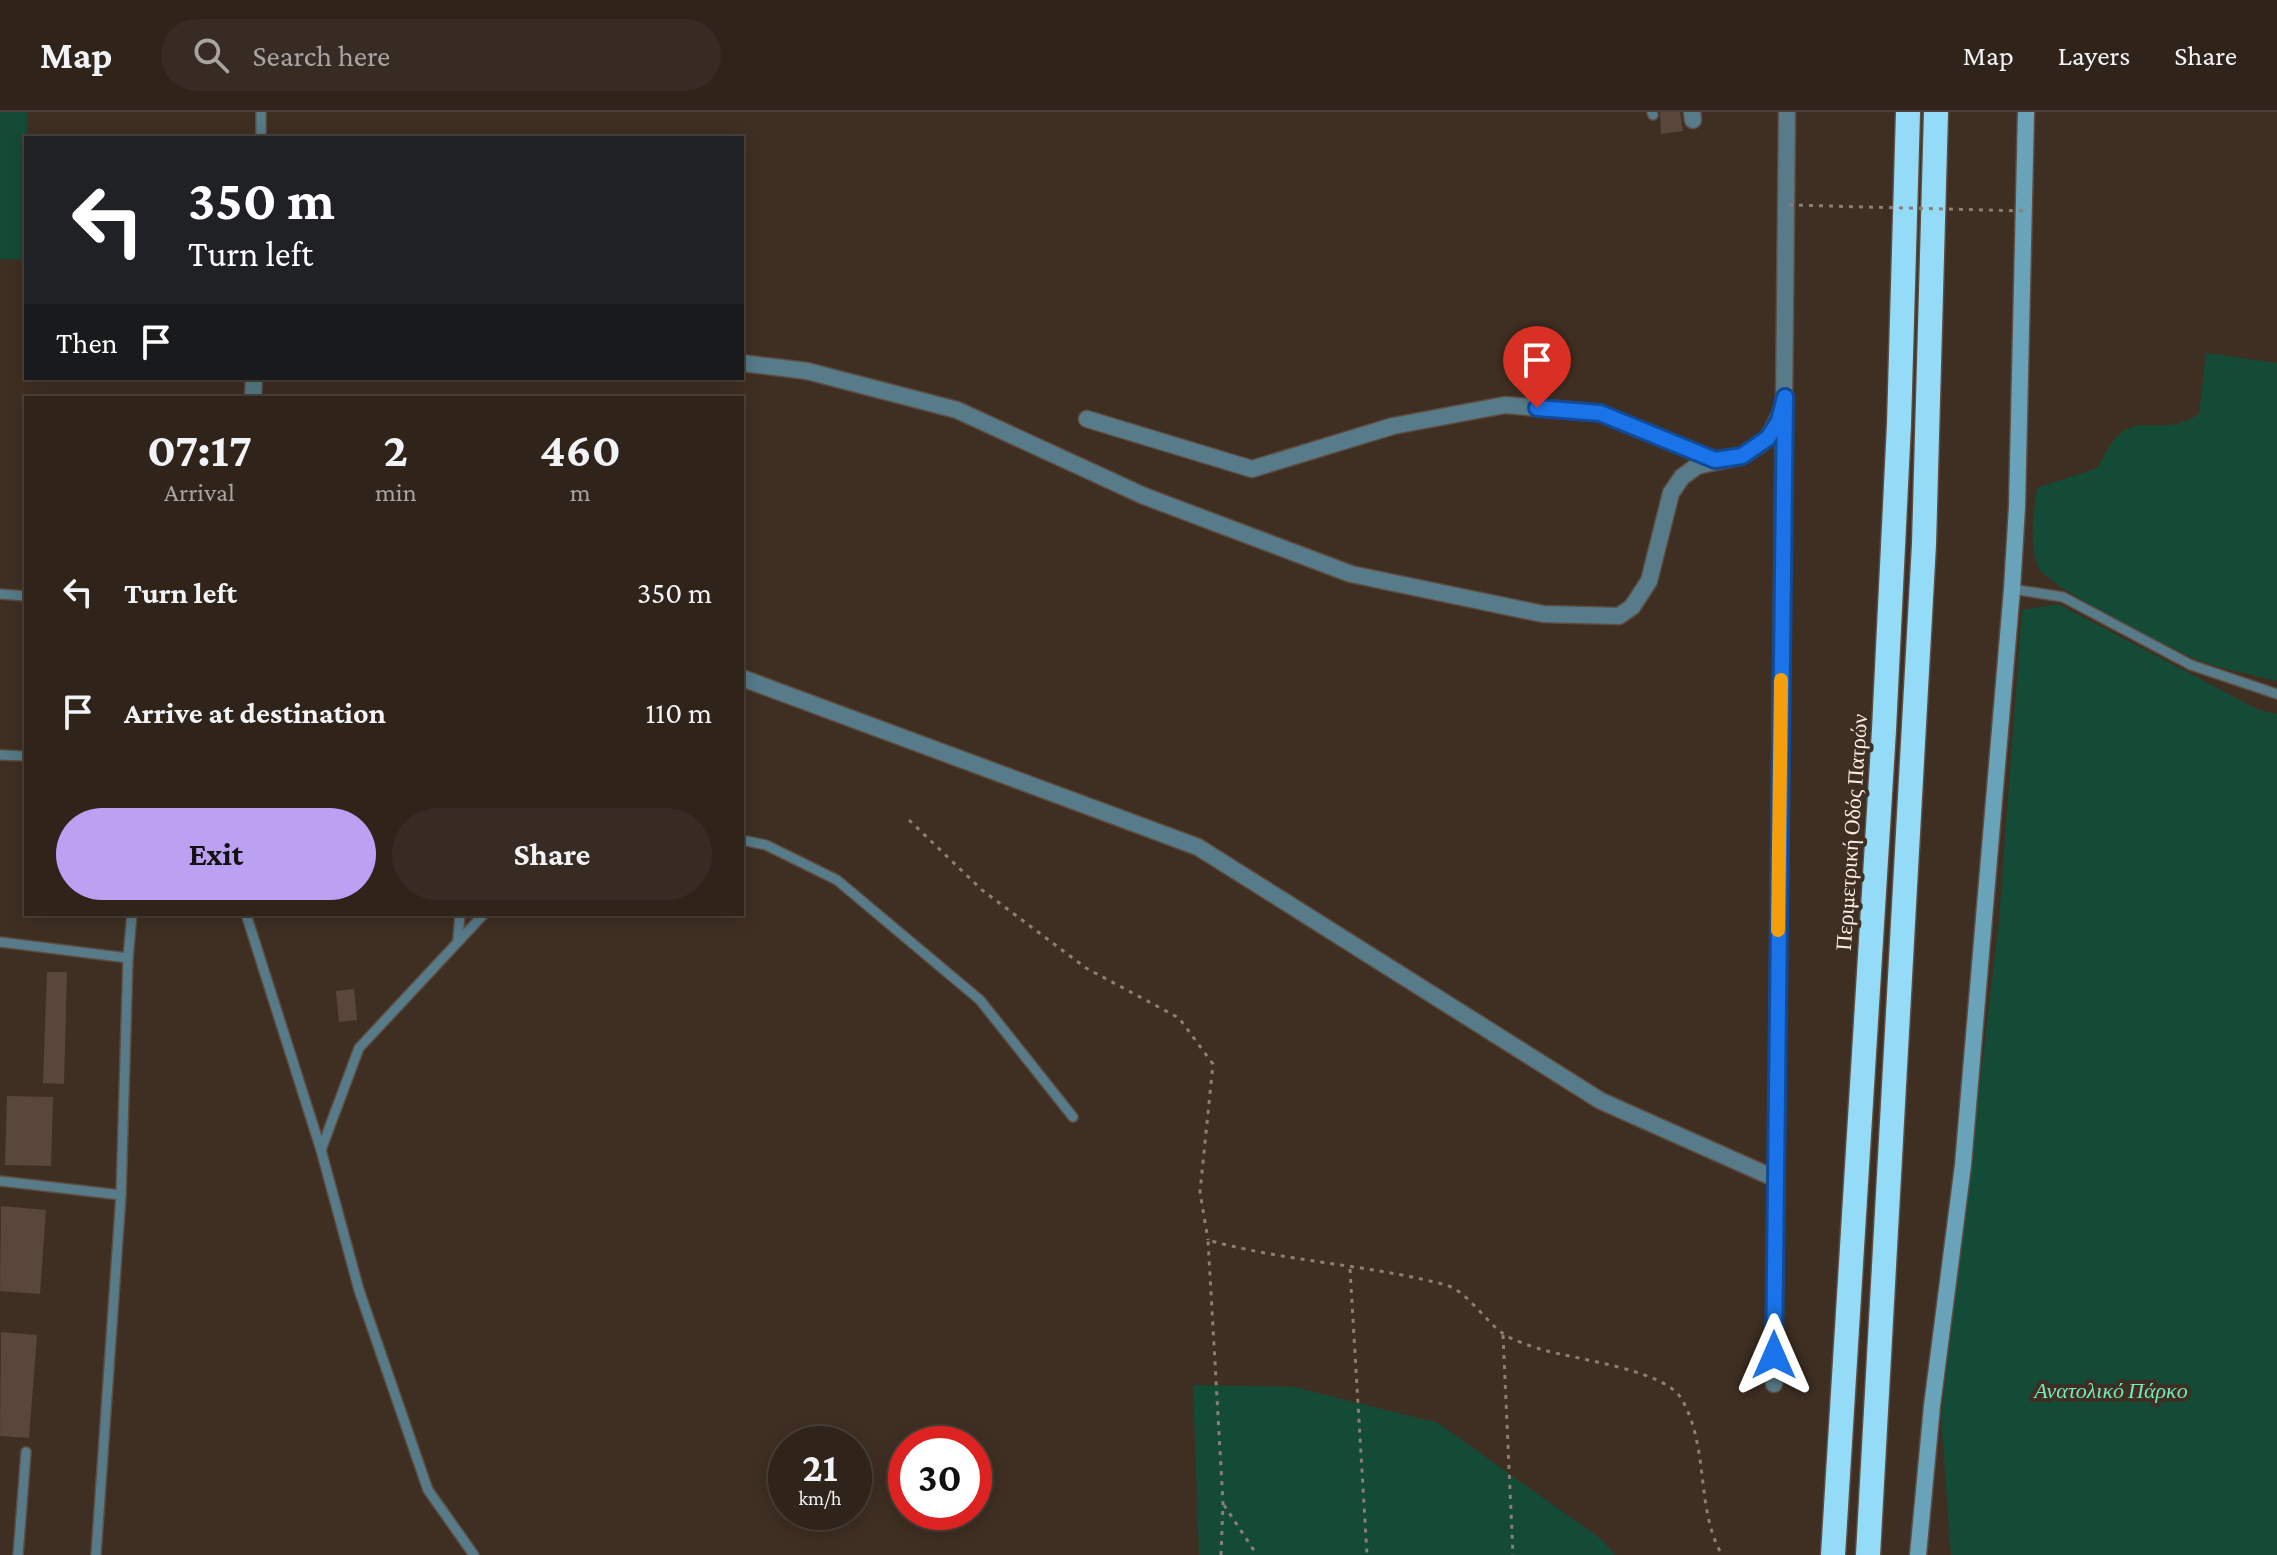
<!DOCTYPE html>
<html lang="en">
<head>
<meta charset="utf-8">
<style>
	body { margin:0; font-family:"Crimson Pro",serif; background:#372b23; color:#f1f3f6; height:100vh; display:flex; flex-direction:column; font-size:30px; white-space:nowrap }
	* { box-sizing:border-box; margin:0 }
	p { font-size:26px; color:#a7a4a2 }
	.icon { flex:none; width:44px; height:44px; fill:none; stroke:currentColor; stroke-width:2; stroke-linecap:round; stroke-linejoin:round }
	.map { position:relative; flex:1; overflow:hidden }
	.sheet { position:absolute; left:24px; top:284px; width:720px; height:520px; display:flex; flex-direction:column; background:#2f231a; border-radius:0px; box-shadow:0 4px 20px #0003,0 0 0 2px #4a4039 }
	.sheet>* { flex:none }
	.guide { position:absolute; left:24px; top:24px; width:720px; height:244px; border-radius:0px; box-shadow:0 4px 20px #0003,0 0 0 2px #4a4039; background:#202124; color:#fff; overflow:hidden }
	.speed { position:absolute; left:768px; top:1314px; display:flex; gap:16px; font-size:40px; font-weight:700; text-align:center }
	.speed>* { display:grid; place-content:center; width:104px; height:104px; border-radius:50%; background:#2f231a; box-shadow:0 4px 20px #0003,0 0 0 2px #4a4039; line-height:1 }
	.speed small { font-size:20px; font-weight:400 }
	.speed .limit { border:12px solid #d22; background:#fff; color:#111 }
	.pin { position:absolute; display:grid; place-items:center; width:68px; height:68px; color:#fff; margin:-82px -34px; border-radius:50% 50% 50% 0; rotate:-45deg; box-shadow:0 0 8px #0007 }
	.pin .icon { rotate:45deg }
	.me { position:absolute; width:88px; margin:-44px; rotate:0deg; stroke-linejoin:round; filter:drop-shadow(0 0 6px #0008) }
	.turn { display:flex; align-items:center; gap:28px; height:168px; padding:0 32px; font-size:36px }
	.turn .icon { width:104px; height:104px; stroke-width:2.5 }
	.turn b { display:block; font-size:56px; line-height:68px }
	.then { display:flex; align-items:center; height:76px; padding:0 32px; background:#0003; gap:16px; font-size:30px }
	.eta { display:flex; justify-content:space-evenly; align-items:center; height:136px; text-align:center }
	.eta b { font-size:48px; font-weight:700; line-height:56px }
	.action { display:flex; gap:16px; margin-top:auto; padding:16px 32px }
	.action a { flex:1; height:92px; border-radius:48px; background:#bca0f2; color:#111; font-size:32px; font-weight:700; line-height:92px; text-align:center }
	.action a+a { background:#372b23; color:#f1f3f6 }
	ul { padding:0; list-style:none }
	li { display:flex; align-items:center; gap:24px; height:120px; padding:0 32px }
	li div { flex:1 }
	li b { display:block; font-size:30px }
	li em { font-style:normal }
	header { display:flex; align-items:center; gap:48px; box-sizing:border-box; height:112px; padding:0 40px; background:#2f231a; border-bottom:2px solid #4a4039 }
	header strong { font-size:38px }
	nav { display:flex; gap:44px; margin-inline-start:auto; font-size:28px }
	.search { width:560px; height:72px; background:#372b23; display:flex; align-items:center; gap:20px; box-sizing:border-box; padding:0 28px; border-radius:44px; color:#a7a4a2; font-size:30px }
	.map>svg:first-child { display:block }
	.green { fill:#144b36 }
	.building { fill:#58473a }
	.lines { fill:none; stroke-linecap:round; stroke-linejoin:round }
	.lane-casing { stroke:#5c4d42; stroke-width:12 }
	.street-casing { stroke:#5c4d42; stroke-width:19 }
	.secondary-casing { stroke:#5c4d42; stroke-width:19 }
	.highway-casing { stroke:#5c4d42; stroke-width:27 }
	.path { stroke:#8c7e74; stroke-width:3; stroke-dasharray:4 6; stroke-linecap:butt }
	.lane { stroke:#577b89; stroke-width:9 }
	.street { stroke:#577b89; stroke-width:16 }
	.secondary { stroke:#69a3ba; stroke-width:16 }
	.highway { stroke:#94dbf8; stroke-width:24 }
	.path-bridge { stroke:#8c7e74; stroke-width:3; stroke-dasharray:4 6; stroke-linecap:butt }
	.route-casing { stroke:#114b97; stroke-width:20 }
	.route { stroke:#1a73e8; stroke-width:14 }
	.slow { stroke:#f59e0b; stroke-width:14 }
	.labels { text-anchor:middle; stroke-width:8; stroke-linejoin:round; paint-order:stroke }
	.street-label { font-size:22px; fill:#f7ede5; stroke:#3f2f23 }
	.park-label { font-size:22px; font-style:italic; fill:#73ecb9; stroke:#3f2f23 }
</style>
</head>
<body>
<header>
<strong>Map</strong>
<div class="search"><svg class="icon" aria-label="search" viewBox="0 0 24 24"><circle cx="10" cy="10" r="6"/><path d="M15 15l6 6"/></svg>Search here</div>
<nav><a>Map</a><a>Layers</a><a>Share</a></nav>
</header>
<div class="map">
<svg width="2277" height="1443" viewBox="0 0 2277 1443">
	<rect width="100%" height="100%" fill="#3f2f23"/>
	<g class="green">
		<polygon points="0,0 27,0 26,148 0,147"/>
		<path d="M 2206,241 L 2277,251 L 2277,569 C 2250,562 2219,557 2193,546 C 2167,534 2050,476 2039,456 C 2028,433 2034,400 2037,376 L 2098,356 C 2129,284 2154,332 2199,302 Z"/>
		<polygon points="2058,492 2259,598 2277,602 2277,1443 1951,1443 1941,1305 1999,808 2022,498"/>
		<polygon points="1193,1273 1294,1275 1438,1311 1601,1427 1615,1443 1199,1443"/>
	</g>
	<g class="building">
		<polygon points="1660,0 1680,0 1683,19 1661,22"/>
		<polygon points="47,860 67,860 64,972 43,971"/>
		<polygon points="354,877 357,908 339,910 336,879"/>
		<polygon points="7,984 53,985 51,1054 5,1053"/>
		<polygon points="1,1094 46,1098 40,1182 0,1179"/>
		<polygon points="1,1220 37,1223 29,1326 0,1324"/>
	</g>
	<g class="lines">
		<g class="lane-casing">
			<g id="lane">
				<polyline points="1652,0 1653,3"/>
				<polyline points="261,26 261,0"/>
				<polyline points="2012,477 2063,485 2191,553 2277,582"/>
				<polyline points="0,482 26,484"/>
				<polyline points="0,643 26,644"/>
				<polyline points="742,728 766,733 837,768 980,888 1073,1005"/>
				<polyline points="246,802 321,1038 359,1178 428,1378 474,1443"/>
				<polyline points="458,827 460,802"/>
				<polyline points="0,830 128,846 121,1083 96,1443"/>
				<polyline points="128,846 132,802"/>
				<polyline points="321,1038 359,936 484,802"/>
				<polyline points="0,1069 121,1083"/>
				<polyline points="18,1443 26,1340"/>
			</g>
		</g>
		<g class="street-casing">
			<g id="street">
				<polyline points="1692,0 1693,8"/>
				<polyline points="742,251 807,259 957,298 1144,384 1351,462 1543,502 1619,504 1632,495 1649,469 1671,381 1682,365 1697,354 1742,344 1758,334 1768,326 1781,301"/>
				<polyline points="253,286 254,266"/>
				<polyline points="1087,307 1252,357 1393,314 1505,293 1600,301 1715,348"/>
				<polyline points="742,566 1198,735 1601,989 1774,1066"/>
				<polyline points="1774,1272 1787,0"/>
			</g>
		</g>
		<g class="secondary-casing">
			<polyline id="secondary" points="1918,1443 1932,1294 1963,1053 2012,477 2017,395 2026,0"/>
		</g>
		<g class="highway-casing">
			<g id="highway">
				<polyline points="1833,1443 1884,618 1899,312 1908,0"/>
				<polyline points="1868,1443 1924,432 1936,0"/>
			</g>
		</g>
		<g class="path">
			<polyline points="909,708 982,778 1086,856 1179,906 1213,952 1200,1080 1208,1128"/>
			<polyline points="1350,1157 1367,1443"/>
			<polyline points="1503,1223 1513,1443"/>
			<polyline points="1224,1393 1257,1443"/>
			<path d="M 1221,1443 L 1223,1391 L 1208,1128 C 1286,1150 1367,1152 1446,1173 C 1466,1179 1484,1207 1501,1220 C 1511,1228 1528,1233 1540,1237 C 1572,1247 1663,1257 1681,1286 C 1710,1335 1695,1396 1722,1443"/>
		</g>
		<use href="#lane" class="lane"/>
		<use href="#street" class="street"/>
		<use href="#secondary" class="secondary"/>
		<use href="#highway" class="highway"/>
		<polyline class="path-bridge" points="1789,93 2024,99"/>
	</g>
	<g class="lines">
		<g class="route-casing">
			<polyline id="route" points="1537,296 1600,301 1715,348 1742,344 1768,326 1779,309 1785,285 1774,1243"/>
		</g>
		<use href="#route" class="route"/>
		<polyline class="slow" points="1778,818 1781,568"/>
	</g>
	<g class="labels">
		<g class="street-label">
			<text transform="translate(1851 720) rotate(-86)" y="8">Περιμετρική Οδός Πατρών</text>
		</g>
		<g class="park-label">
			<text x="2111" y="1286">Ανατολικό Πάρκο</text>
		</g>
	</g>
</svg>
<div class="speed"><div>21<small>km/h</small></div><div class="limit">30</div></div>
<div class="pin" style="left:1537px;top:296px;background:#d93025"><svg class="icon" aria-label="arrive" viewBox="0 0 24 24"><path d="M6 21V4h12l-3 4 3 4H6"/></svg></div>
<svg class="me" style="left:1774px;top:1243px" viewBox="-20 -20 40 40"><path d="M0-17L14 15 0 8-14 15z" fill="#1a73e8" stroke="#fff" stroke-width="4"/></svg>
<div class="guide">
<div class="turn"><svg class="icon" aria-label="left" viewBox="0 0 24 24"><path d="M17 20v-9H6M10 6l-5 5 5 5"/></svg><div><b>350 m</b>Turn left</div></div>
<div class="then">Then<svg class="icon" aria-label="arrive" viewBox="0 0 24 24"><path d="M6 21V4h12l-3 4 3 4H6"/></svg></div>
</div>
<section class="sheet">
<div class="eta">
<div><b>07:17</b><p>Arrival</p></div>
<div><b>2</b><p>min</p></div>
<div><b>460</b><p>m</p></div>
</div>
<ul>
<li><svg class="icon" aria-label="left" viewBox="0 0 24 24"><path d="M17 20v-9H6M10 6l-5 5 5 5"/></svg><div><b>Turn left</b></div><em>350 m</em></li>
<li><svg class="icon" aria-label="arrive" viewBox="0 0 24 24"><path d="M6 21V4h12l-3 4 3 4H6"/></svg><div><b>Arrive at destination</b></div><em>110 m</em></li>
</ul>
<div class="action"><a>Exit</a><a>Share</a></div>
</section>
</div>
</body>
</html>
